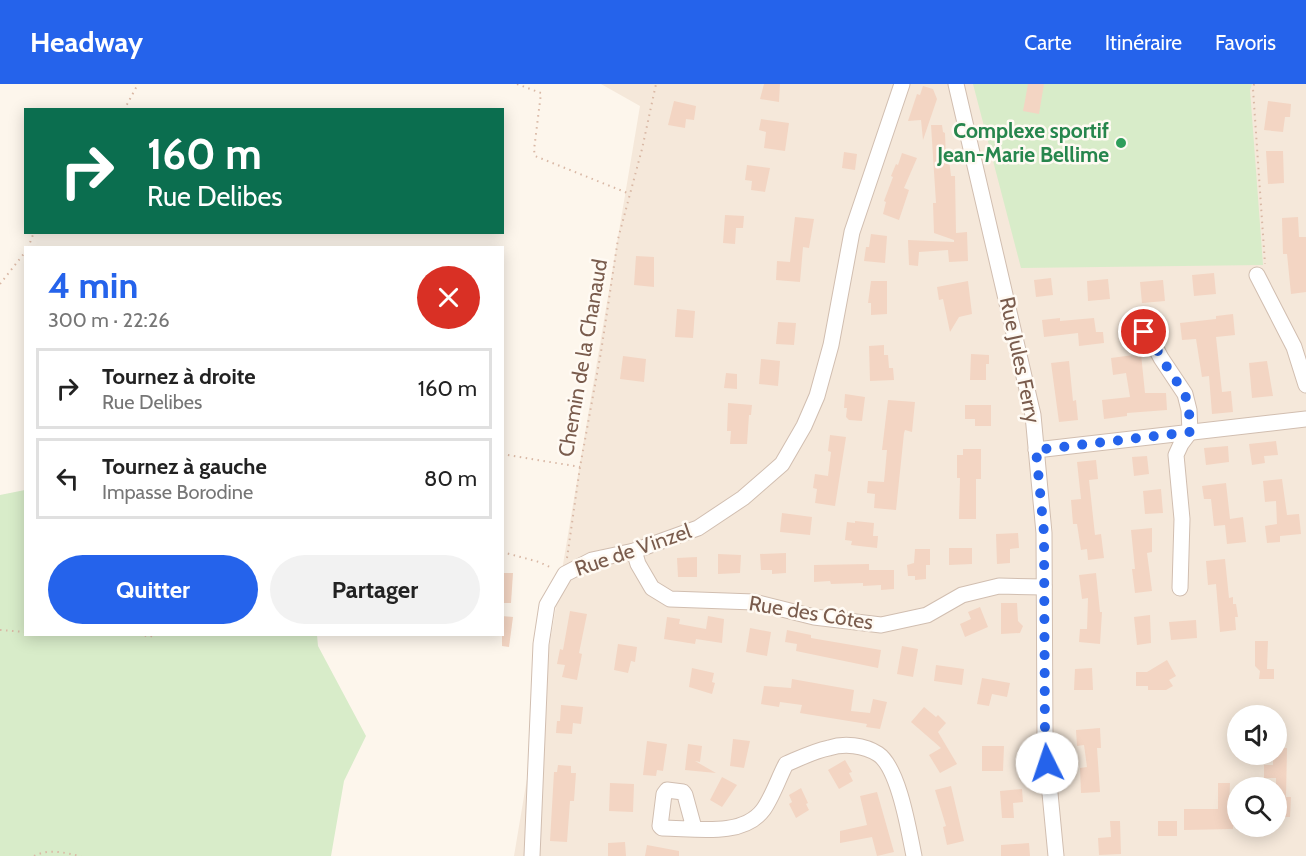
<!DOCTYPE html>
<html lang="fr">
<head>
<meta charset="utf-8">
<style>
	body { margin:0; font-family:Cabin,sans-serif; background:#f2f2f2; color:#222; height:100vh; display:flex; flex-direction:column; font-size:22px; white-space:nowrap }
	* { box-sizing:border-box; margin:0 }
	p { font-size:20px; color:#767676 }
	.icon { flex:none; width:33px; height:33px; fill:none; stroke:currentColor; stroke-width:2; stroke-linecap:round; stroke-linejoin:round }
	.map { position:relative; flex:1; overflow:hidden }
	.drawer { position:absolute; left:24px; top:162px; width:480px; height:390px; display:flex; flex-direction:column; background:#fff; border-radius:0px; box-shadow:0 3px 15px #0003 }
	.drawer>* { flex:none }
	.guide { position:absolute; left:24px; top:24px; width:480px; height:126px; border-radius:0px; box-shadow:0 3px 15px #0003; background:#0b6e4f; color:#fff; overflow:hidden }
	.fabs { position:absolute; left:1227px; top:621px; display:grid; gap:12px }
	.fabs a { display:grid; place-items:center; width:60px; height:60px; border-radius:50%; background:#fff; box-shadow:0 3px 15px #0003; font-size:30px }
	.pin { position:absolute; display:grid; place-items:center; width:51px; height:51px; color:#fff; margin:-26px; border:3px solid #fff; border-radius:50%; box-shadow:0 2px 6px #0007 }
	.me { position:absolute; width:66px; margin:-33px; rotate:356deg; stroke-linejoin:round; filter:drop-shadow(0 0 4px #0008) }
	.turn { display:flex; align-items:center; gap:21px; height:126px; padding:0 24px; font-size:27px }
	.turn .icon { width:78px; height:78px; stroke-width:2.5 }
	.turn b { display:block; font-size:42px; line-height:51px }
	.round { display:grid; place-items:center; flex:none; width:63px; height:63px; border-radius:32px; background:#f2f2f2 }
	.headline { display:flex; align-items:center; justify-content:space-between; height:102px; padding:0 24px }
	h1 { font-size:36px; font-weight:700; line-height:45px; color:#2563eb }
	.action { display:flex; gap:12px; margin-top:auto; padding:12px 24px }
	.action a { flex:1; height:69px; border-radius:36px; background:#2563eb; color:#fff; font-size:24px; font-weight:700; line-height:69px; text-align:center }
	.action a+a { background:#f2f2f2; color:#222 }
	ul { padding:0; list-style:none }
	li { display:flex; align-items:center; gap:18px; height:81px; margin:0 12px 9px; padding:0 12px; border:3px solid #e0e0e0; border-radius:0px }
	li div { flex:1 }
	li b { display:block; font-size:22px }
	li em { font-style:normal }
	header { display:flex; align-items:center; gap:36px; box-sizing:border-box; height:84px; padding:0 30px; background:#2563eb; color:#fff }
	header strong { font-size:28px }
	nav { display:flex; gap:33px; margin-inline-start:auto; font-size:21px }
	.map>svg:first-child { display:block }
	.residential { fill:#f5e8da; fill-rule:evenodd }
	.green { fill:#d8ecc9 }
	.building { fill:#f3d5c3 }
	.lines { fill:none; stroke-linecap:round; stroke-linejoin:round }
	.minor-casing { stroke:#d1beb0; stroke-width:17 }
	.path { stroke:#d9b8a5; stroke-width:2; stroke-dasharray:1.5 4.5; stroke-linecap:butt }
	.minor { stroke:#fff; stroke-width:15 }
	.route { stroke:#2563eb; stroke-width:10; stroke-dasharray:0 18 }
	.leisure-dot { fill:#2e9e5b; stroke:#fffaf3; stroke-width:2 }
	.labels { text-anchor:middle; stroke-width:5; stroke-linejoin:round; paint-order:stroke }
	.leisure-label { font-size:21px; font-weight:bold; fill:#27864d; stroke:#fffaf3; text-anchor:end }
	.street-label { font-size:21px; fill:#7a5c4d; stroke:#fffaf3 }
</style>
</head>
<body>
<header>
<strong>Headway</strong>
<nav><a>Carte</a><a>Itinéraire</a><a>Favoris</a></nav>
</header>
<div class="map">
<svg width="1306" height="772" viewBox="0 0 1306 772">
	<rect width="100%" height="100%" fill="#fdf6ec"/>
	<path class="residential" d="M 601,0 L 1306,0 L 1306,772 L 514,772 L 640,22 ZM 1238,632 L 1276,632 L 1276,670 L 1238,670 ZM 1238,704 L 1276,704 L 1276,742 L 1238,742 Z"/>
	<g class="green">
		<polygon points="973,0 1252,0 1250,6 1263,181 1021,184"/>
		<polygon points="25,406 26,550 317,551 318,562 366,652 344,697 331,772 0,772 0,411"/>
	</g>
	<g class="building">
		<polygon points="764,0 780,0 779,18 760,15"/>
		<polygon points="1028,0 1044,0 1039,30 1023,27"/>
		<polygon points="923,2 933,5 937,15 923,56 921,36 908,37 917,10 920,11"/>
		<polygon points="674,17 696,22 694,36 686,35 685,44 668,41"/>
		<polygon points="1268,17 1291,20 1290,33 1285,33 1283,48 1264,46"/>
		<polygon points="761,35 789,39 785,67 764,64 766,48 759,46"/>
		<polygon points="931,41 942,41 943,48 945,49 946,75 949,75 951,92 955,92 956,149 967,148 968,177 949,178 948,166 919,168 918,182 909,181 908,156 954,158 954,156 934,149 933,119 936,119"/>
		<polygon points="1266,67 1283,67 1284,99 1268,100"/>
		<polygon points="844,68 857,70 855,86 842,84"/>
		<polygon points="902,69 917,74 904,104 909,106 899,136 883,130 886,118 884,117 893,93 891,92 896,80 898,81"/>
		<polygon points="747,81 770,84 765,108 751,106 752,97 745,96"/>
		<polygon points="725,131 744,132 743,144 736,144 735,160 723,159"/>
		<polygon points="795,133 814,135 809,164 803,163 800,198 776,196 777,177 790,178"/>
		<polygon points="1298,133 1299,153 1306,153 1306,208 1291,210 1287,170 1283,170 1282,134"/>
		<polygon points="871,150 887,152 885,179 864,177 866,163 869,163"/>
		<polygon points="636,172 654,173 654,203 634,201"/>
		<polygon points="1214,189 1216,210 1194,212 1192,191"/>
		<polygon points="1051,194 1053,211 1036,213 1034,196"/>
		<polygon points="1108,195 1110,215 1088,217 1087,197"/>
		<polygon points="1163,196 1165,217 1142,219 1140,198"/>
		<polygon points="871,197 887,197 887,230 871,231 871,219 868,219"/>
		<polygon points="968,197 972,230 959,233 950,248 943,215 939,216 937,203"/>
		<polygon points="677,225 695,227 693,254 675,253"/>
		<polygon points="1233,230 1235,251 1216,253 1222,308 1231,307 1233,328 1212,330 1209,292 1202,293 1196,255 1182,256 1180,239 1216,235 1216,232"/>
		<polygon points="1060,234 1060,237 1094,234 1096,248 1103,248 1104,259 1079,262 1078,249 1044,253 1042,236"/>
		<polygon points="778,238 796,239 794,261 776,260"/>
		<polygon points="884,261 884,271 888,271 889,284 893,284 894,296 870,297 869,262"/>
		<polygon points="971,270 989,271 989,280 986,280 986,296 970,296"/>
		<polygon points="1141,270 1145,309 1166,309 1167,326 1127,329 1127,332 1104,335 1102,316 1130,313 1126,289 1113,291 1111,274"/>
		<polygon points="623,272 646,275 644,298 620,295"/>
		<polygon points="761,275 780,277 778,302 759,300"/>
		<polygon points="1069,277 1073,317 1076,316 1078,336 1059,338 1051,279"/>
		<polygon points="1267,277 1273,312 1252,314 1249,279"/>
		<polygon points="726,289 737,290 737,305 724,304"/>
		<polygon points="845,310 865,313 862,337 849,336 846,333 847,324 844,324"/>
		<polygon points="888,316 915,318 912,348 905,346 904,349 896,426 874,424 875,410 867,409 868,397 884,398 887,366 882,366"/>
		<polygon points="728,319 752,321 751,331 749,331 747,360 730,360 731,347 727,347"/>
		<polygon points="965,321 991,321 991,342 975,342 975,335 965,335"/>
		<polygon points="830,351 846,353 835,422 815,419 817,405 813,404 815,390 828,392 831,368 828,367"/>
		<polygon points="1276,357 1278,371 1264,372 1265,379 1252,381 1249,360"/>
		<polygon points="1228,362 1229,378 1206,381 1204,364"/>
		<polygon points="963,365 981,365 981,395 976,395 976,435 959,435 960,394 957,394 957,371 963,371"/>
		<polygon points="1147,372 1149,390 1134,392 1132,373"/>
		<polygon points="1096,376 1098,395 1089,396 1095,451 1101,450 1104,474 1088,476 1087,465 1081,466 1077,440 1073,440 1071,416 1081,415 1077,378"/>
		<polygon points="1282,395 1287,431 1299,430 1301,450 1280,452 1280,458 1267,459 1265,442 1277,440 1276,417 1265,418 1263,397"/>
		<polygon points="1226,399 1230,435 1243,433 1246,458 1227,460 1225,441 1214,442 1211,415 1204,415 1202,402"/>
		<polygon points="1161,405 1163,429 1145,430 1143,407"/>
		<polygon points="782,429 812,433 810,451 780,448"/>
		<polygon points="855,437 874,439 873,452 878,452 877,464 851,461 852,457 845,456 847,438 855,439"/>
		<polygon points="1152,444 1152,468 1147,469 1152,507 1135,509 1132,485 1135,485 1131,446"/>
		<polygon points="1018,449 1019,464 1010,465 1010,479 997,480 996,450"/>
		<polygon points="949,464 972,464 972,480 949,481"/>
		<polygon points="915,465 930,465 930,481 926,481 926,495 915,496 915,492 908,492 907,481 914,479"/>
		<polygon points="786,469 786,489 772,490 772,486 761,486 760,470"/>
		<polygon points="718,470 741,471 740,489 718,490"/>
		<polygon points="697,473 697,493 678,493 677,474"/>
		<polygon points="1225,475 1229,514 1233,513 1233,520 1236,520 1238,533 1235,533 1236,546 1220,548 1216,500 1208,501 1206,477"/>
		<polygon points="869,480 869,486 894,486 894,505 881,506 881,501 863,502 863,499 831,500 830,497 814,498 814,481"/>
		<polygon points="502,489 513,489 511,519 502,519"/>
		<polygon points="1096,489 1100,528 1102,528 1100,560 1079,558 1080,545 1087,545 1088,514 1082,515 1079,491"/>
		<polygon points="1001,519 1017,519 1018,537 1023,542 1020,549 1001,550"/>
		<polygon points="980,523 988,543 965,553 960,540 971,535 968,528"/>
		<polygon points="570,527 587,530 579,569 582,570 577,596 562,593 565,581 557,580 560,565 563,566"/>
		<polygon points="1150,531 1151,559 1137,561 1134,533"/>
		<polygon points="502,532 513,533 509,563 502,562"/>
		<polygon points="708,532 724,535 722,559 696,555 695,560 664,555 667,533 680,535 679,540 706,545"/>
		<polygon points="1196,536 1197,554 1171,556 1169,538"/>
		<polygon points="750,544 771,548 767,572 746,568"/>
		<polygon points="787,546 811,551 811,554 881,566 878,584 796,567 797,560 785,558"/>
		<polygon points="1255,557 1268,557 1267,585 1274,585 1274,595 1259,595 1260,587 1255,582"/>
		<polygon points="618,560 637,563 635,578 631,577 628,589 614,586"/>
		<polygon points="902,562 918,565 913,593 897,590"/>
		<polygon points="1167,576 1176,592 1169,596 1173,602 1166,606 1148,606 1148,602 1136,602 1136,588 1147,588"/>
		<polygon points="936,581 964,585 962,601 934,597"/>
		<polygon points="692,584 714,589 712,598 715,599 712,610 689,603"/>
		<polygon points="1092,584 1093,606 1074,606 1075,585"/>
		<polygon points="982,594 1010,599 1007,613 992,610 989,622 977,620"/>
		<polygon points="792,595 854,606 851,627 870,629 873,615 887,618 880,645 866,643 867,640 800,629 802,621 780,618 779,623 761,620 764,602 791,604"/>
		<polygon points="561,621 583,623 581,640 573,639 572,650 556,649 557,637 560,637"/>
		<polygon points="924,623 936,633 938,631 946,639 938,648 957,680 940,689 929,671 941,664 911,638"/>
		<polygon points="1100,644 1101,664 1097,664 1100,708 1081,709 1080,684 1087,683 1084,661 1077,662 1076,646"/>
		<polygon points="733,655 750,657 744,684 730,682"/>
		<polygon points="647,657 667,660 663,687 657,686 656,692 643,691"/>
		<polygon points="688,660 702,662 700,678 695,677 716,689 685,686"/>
		<polygon points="982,662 1004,662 1003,687 982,687"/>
		<polygon points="1276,664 1287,664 1286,713 1291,713 1290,733 1276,733 1276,694 1264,694 1264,681 1273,681 1273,670 1276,670"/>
		<polygon points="845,676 852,688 849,689 853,697 839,705 828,686"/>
		<polygon points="558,681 571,682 571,689 576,689 574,717 570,717 567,758 550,757 554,688 557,688"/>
		<polygon points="722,693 737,701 722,723 710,716"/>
		<polygon points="610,699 634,700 633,728 609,727"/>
		<polygon points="1218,699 1230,699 1229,723 1238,723 1236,742 1233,742 1233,745 1184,746 1184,725 1218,725"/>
		<polygon points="951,702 964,757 947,761 943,743 946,742 935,706"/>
		<polygon points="801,704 808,719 806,720 809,726 796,734 789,720 792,718 789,711"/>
		<polygon points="1022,705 1023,718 1013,719 1014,734 1002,734 1000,707"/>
		<polygon points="877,708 894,768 877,772 872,753 840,759 840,747 867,741 860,712"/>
		<polygon points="1110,737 1120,737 1121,770 1099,771 1098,754 1111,753"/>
		<rect x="1158" y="737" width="19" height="15"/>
		<polygon points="625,758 626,772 608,772 608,759"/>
		<polygon points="1029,759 1030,772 1001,772 1001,761"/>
		<polygon points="647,761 679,767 679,772 645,772"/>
	</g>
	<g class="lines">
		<g class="minor-casing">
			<g id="minor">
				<polyline points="956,0 1033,331 1044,449 1045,657 1056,772"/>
				<polyline points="1257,191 1294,263 1306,301"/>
				<polyline points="1144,248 1151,255 1161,274 1185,310 1189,326 1190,348 1181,360 1176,371 1182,435 1180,504"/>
				<polyline points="1036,366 1306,335"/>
				<polyline points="634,467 638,480 652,504 670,515 754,518 814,533 881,541 927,531 962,511 999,502 1044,503"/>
				<path d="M 694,744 L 685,711 L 683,708 L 667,706 L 664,710 L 660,742 L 662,744 C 693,744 742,754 763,726 C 772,714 779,693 786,680 C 800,674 814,667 829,664 C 844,659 864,661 878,670 C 899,684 909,748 914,772"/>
				<polyline points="532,772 541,560 547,521 565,490 592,476 634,467 698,444 743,414 782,380 804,342 817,312 831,261 852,148 902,0"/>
			</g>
		</g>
		<g class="path">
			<polyline points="517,0 541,9 534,66 535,72 630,110"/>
			<polyline points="1254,0 1253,5 1265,180"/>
			<polyline points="124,26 138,0"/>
			<polyline points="28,164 34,148"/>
			<polyline points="0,200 26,167"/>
			<polyline points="502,370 580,383"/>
			<polyline points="502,468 539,478 552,484"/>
			<polyline points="567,474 580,383 601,268 618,155 642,65 656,0"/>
			<polyline points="0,546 26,548"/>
			<polyline points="49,550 114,550"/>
			<polyline points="139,550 150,553 155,550"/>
			<path d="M 34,772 C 50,764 64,769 81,772"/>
		</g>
		<use href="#minor" class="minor"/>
	</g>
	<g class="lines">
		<polyline class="route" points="1047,679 1045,657 1044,449 1036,366 1190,348 1189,326 1185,310 1161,274 1152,255 1144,248"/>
	</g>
	<circle class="leisure-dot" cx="1121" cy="59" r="6"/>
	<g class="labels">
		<g class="leisure-label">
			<text x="1109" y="54">Complexe sportif<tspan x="1109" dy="24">Jean-Marie Bellime</tspan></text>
		</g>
		<g class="street-label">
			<text transform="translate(583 274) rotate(-80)" y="7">Chemin de la Chanaud</text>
			<text transform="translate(1020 276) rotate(78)" y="7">Rue Jules Ferry</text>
			<text transform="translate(633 466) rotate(-19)" y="7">Rue de Vinzel</text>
			<text transform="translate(811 529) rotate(9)" y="7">Rue des Côtes</text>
		</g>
	</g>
</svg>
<div class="fabs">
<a><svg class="icon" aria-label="sound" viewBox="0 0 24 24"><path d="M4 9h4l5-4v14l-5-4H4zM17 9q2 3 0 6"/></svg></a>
<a><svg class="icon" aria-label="search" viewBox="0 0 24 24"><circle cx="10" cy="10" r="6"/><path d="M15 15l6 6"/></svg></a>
</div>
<div class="pin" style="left:1144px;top:248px;background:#d93025"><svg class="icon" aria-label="arrive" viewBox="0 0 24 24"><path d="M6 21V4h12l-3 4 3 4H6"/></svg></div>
<svg class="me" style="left:1047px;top:679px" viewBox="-20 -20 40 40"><circle r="19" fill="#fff"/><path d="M0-13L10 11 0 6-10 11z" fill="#2563eb"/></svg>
<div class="guide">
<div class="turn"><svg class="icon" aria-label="right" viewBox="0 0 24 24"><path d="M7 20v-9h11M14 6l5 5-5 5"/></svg><div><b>160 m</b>Rue Delibes</div></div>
</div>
<section class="drawer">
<div class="headline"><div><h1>4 min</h1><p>300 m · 22:26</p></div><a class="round" style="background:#d93025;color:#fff"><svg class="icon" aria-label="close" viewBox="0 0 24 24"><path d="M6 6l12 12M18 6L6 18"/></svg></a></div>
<ul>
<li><svg class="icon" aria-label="right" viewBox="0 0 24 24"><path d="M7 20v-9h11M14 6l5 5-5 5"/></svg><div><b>Tournez à droite</b><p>Rue Delibes</p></div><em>160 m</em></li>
<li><svg class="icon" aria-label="left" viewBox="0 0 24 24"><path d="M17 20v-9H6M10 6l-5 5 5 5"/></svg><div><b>Tournez à gauche</b><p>Impasse Borodine</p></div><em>80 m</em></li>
</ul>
<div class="action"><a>Quitter</a><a>Partager</a></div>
</section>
</div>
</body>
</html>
